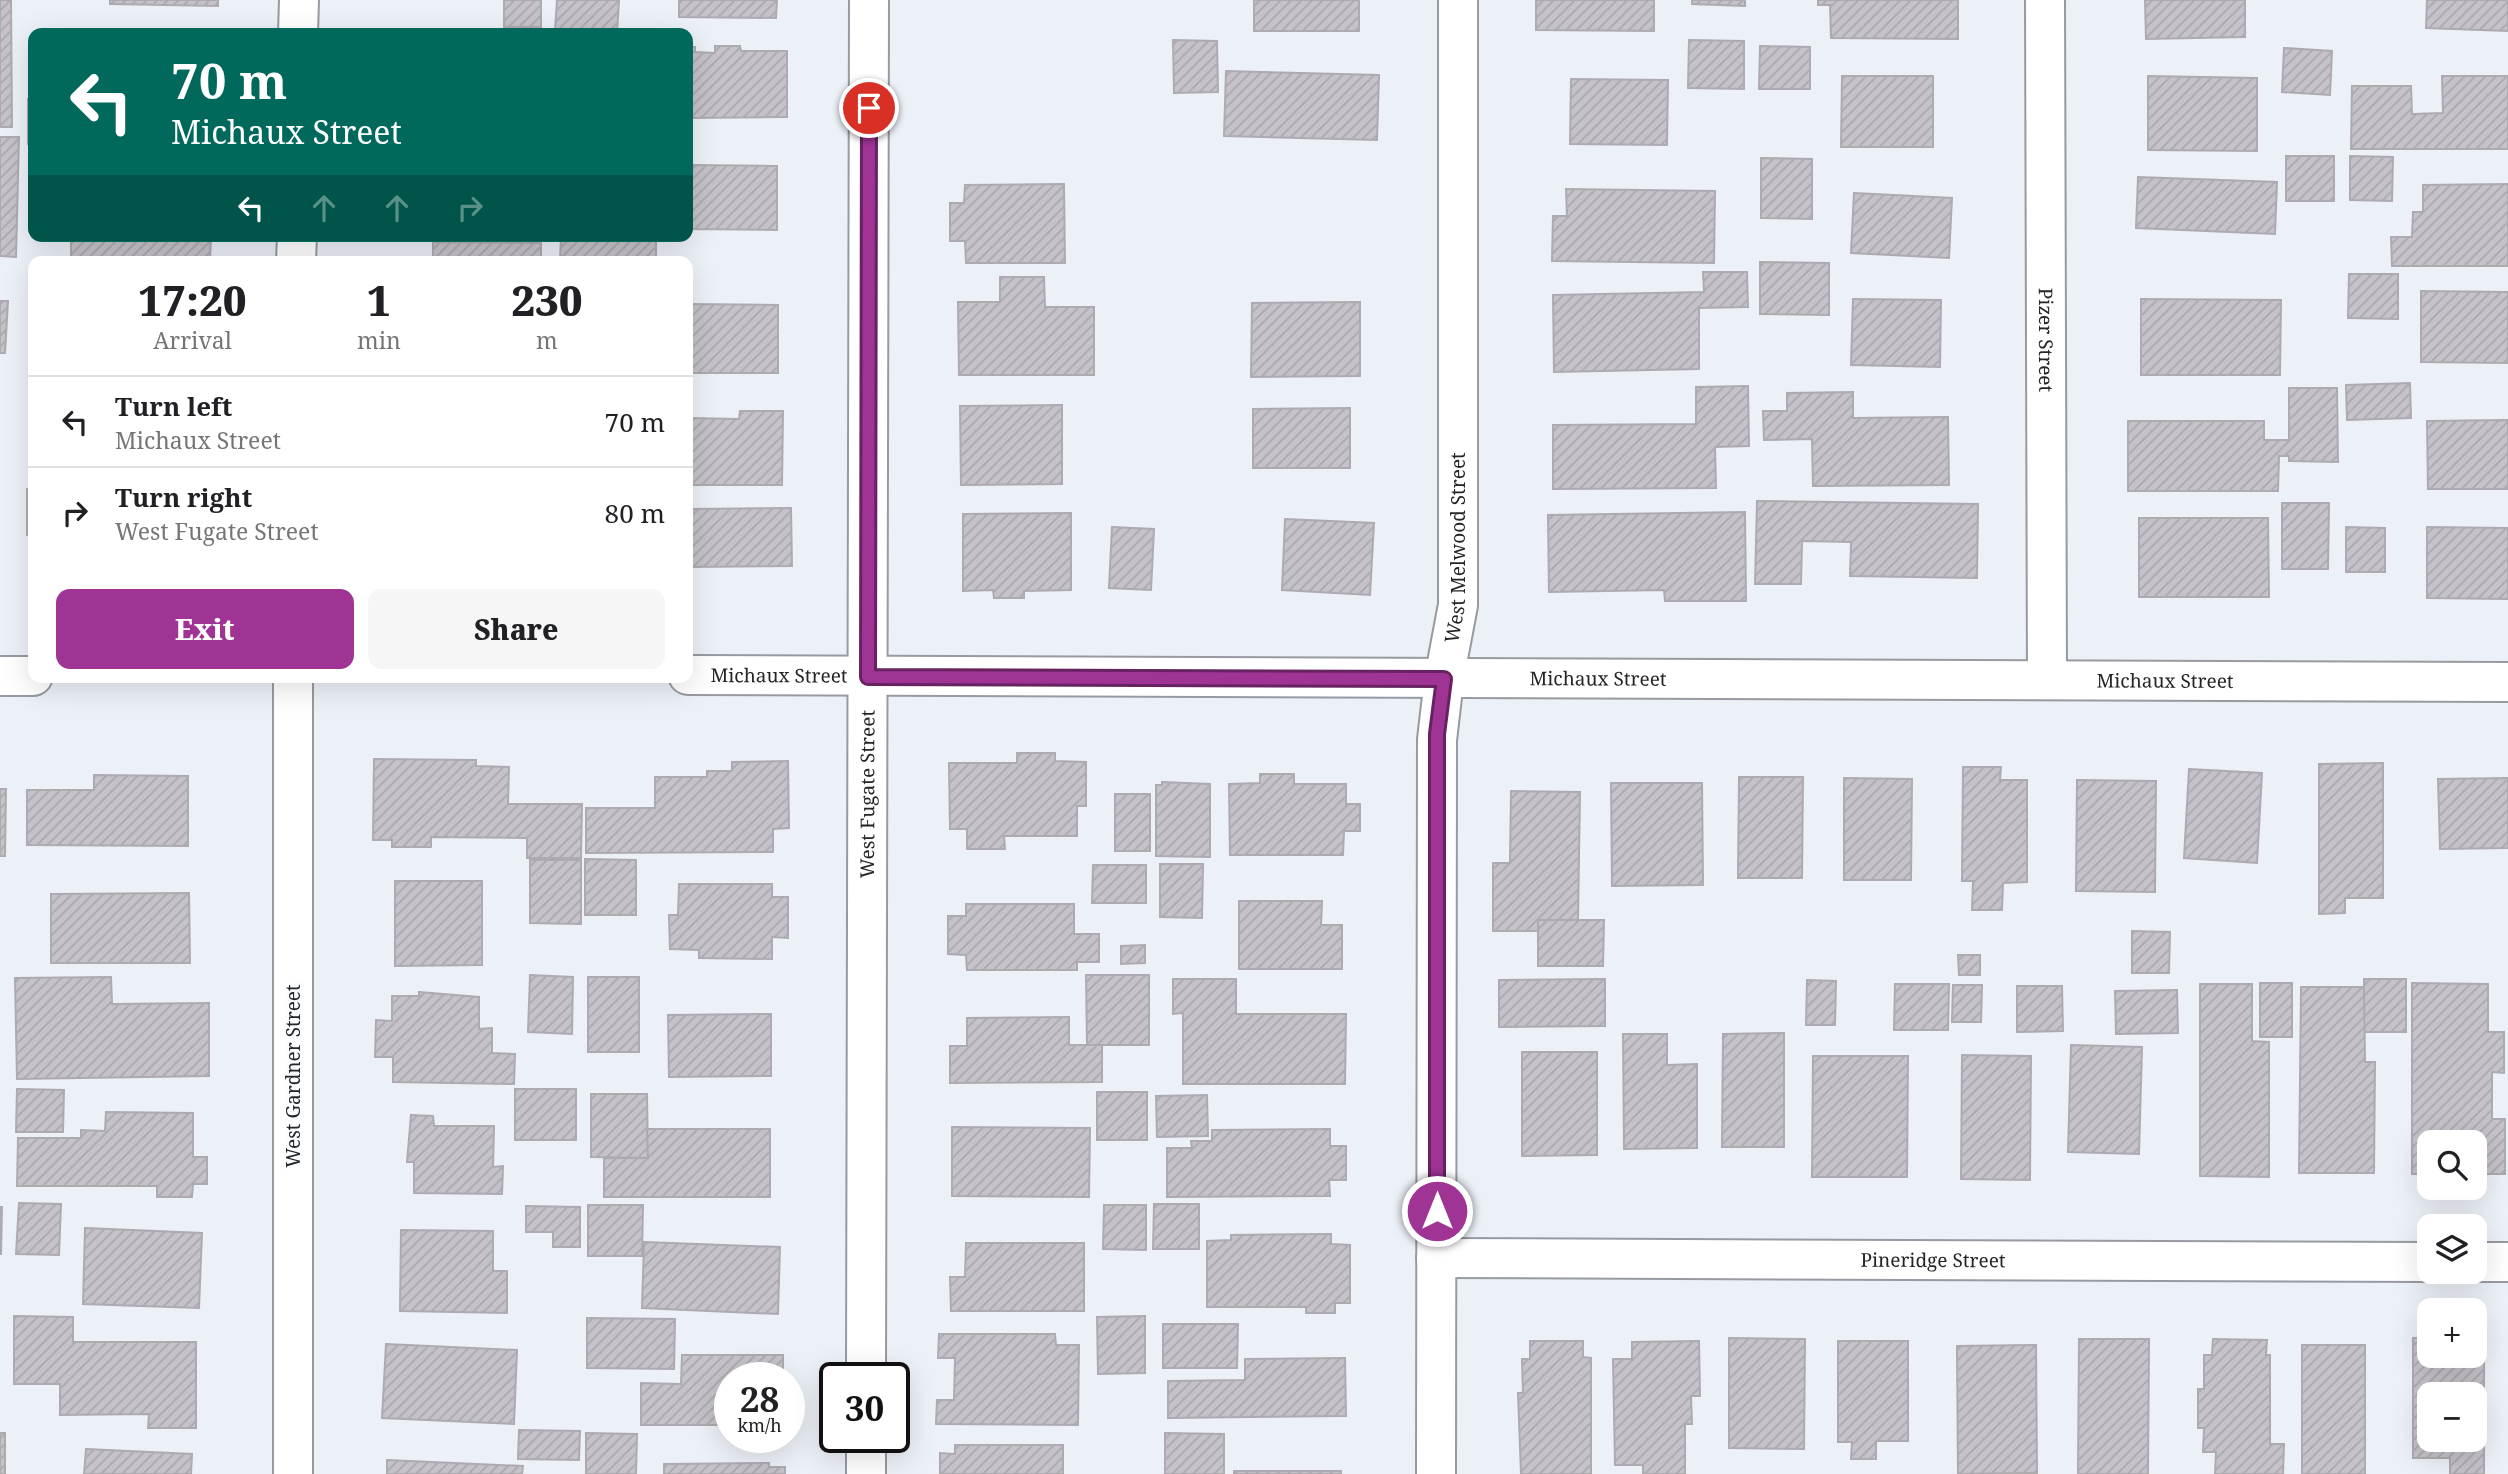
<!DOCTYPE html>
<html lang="en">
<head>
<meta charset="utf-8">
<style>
	body { margin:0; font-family:"Noto Serif",serif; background:#f6f6f6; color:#202124; height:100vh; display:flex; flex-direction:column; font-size:26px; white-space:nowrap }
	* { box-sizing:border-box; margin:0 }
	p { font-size:23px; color:#757577 }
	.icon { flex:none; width:38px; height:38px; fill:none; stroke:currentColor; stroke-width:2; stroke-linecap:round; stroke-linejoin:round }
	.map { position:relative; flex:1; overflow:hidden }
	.details { position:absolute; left:28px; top:256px; width:665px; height:427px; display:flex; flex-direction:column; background:#fff; border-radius:14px; box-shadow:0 7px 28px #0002 }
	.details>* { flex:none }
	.hud { position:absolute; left:28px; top:28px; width:665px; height:214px; border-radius:14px; box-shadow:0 7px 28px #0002; background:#00695c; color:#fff; overflow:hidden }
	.controls { position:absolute; left:2417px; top:1130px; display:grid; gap:14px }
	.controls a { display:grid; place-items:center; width:70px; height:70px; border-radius:14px; background:#fff; box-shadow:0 7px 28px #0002; font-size:35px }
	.speed { position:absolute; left:714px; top:1362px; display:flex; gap:14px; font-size:35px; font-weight:700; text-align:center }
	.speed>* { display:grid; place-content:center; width:91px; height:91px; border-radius:50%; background:#fff; box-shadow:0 7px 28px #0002; line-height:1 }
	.speed small { font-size:18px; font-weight:400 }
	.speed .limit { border:4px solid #111; border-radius:10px; background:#fff; color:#111 }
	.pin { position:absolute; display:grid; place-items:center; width:60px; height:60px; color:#fff; margin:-30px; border:4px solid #fff; border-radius:50%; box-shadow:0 2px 7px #0007 }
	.me { position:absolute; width:77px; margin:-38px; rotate:0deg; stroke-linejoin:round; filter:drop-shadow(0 0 5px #0008) }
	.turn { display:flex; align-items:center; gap:24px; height:147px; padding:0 28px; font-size:32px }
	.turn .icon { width:91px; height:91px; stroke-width:2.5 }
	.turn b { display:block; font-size:49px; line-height:60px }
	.lanes { display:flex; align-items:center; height:66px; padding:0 28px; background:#0003; justify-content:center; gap:35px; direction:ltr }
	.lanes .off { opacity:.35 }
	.eta { display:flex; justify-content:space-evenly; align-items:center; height:119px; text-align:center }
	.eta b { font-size:42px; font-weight:800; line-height:49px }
	.action { display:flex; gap:14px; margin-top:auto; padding:14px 28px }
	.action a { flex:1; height:80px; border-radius:14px; background:#9f3495; color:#fff; font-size:28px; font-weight:800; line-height:80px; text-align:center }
	.action a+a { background:#f6f6f6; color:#202124 }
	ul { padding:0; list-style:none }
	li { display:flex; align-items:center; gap:21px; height:91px; padding:0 28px; border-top:2px solid #e0e0e0 }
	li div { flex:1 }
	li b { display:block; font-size:26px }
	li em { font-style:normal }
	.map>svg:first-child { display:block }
	.building { fill:url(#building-hatch); stroke:#adaab0; stroke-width:2; fill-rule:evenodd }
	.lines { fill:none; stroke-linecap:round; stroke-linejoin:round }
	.street-casing { stroke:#979aa1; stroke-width:42 }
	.secondary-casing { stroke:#979aa1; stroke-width:42 }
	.street { stroke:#fff; stroke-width:38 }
	.secondary { stroke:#fff; stroke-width:38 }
	.route-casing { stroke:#672261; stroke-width:18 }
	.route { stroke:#9f3495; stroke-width:12 }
	.labels { text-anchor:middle; stroke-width:6; stroke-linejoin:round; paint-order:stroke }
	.street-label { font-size:19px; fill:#232527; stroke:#fcfdff }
</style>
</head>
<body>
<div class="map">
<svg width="2508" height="1474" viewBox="0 0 2508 1474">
	<defs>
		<pattern id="building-hatch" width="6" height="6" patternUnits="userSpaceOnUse" patternTransform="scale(1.75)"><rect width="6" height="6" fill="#c6c2c9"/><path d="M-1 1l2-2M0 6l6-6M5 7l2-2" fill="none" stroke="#aaa7ad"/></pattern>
	</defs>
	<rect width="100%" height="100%" fill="#ecf0f7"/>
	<g class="building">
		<polygon points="0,0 11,0 12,127 0,127"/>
		<polygon points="110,0 218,0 218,6 110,4"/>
		<rect x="504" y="0" width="37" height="27"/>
		<polygon points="557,0 619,0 617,33 555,30"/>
		<polygon points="679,0 777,0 776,18 679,17"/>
		<rect x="1254" y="0" width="105" height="31"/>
		<polygon points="1536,0 1654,0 1654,31 1536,30"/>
		<polygon points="1692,0 1745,0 1745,6 1692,4"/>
		<polygon points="1818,0 1958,0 1958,39 1831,38 1830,5 1818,5"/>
		<polygon points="2145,0 2245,0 2245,37 2146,39"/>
		<polygon points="2427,0 2508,0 2508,31 2426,28"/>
		<polygon points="1173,40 1217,41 1218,92 1174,93"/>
		<polygon points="1689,40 1744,41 1744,89 1688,88"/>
		<polygon points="715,46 740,46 741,51 787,51 787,117 688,118 688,47 695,47 695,52 715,53"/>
		<polygon points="1760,46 1810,47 1810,89 1759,89"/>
		<polygon points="2284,48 2332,51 2330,95 2282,92"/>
		<polygon points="1226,71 1379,75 1377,140 1224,136"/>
		<polygon points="1842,76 1933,76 1933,147 1841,147"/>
		<polygon points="2148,76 2257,78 2257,151 2148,150"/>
		<polygon points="2442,76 2508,76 2508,149 2351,149 2352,86 2411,86 2412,114 2443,113"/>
		<polygon points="1571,79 1668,80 1667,145 1570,144"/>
		<polygon points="28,99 33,100 33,144 28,144"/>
		<polygon points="0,137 19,137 16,257 0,256"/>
		<rect x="29" y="155" width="4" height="50"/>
		<rect x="2286" y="156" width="48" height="45"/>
		<polygon points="2350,156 2393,157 2392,201 2350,200"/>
		<polygon points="1761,158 1812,159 1812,219 1761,218"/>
		<polygon points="688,165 777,166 777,230 688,229"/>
		<polygon points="2138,177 2277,182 2275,234 2136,228"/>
		<polygon points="1064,184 1065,263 966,263 965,241 950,241 950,203 964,203 965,185"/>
		<polygon points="2508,184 2508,266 2392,266 2391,237 2412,237 2413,212 2423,212 2423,185"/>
		<polygon points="1566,189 1715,191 1714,263 1552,261 1553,216 1567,216"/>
		<polygon points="1854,193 1952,198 1949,258 1851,253"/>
		<polygon points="71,236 211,236 210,261 71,258"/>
		<polygon points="561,236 656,236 656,261 560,260"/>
		<polygon points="433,242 541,243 541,261 433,261"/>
		<polygon points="1760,262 1829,263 1829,315 1760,314"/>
		<polygon points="30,270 33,270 33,316 29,316"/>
		<polygon points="1703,272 1747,272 1748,307 1699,308 1699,369 1554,372 1553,295 1704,292"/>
		<polygon points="2349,274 2398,274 2398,319 2348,318"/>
		<polygon points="1000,277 1044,277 1045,307 1094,307 1094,375 959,375 958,302 1000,302"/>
		<polygon points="2421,291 2508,292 2508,363 2421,362"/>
		<polygon points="1853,299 1941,300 1940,367 1851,365"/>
		<polygon points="2141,299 2281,300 2280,375 2141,375"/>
		<polygon points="0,301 8,301 5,353 0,353"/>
		<polygon points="1360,302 1360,376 1251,377 1252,303"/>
		<polygon points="688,304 778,305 778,373 688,373"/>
		<polygon points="2410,383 2411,418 2347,420 2346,385"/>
		<polygon points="1748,386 1749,446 1715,447 1716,488 1553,489 1553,425 1696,424 1696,387"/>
		<polygon points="2289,388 2337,388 2338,462 2289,461 2289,456 2279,456 2278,491 2128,491 2128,421 2264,421 2264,440 2289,440"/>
		<polygon points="1853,392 1853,418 1948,417 1949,485 1813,486 1812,439 1764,440 1763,411 1787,411 1787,393"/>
		<polygon points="1062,405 1062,484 961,485 960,406"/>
		<polygon points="1350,408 1350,468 1253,468 1253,409"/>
		<polygon points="740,411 783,411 782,485 688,485 688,418 739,419"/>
		<polygon points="2508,420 2508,489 2428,489 2427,421"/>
		<rect x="27" y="489" width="6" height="46"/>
		<polygon points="1757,501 1978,504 1977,578 1850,576 1851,542 1802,541 1801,584 1755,584"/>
		<polygon points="2282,503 2329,503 2328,569 2282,569"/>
		<polygon points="791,508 792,566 688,567 688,509"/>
		<polygon points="1745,512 1746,601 1665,601 1664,590 1549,592 1548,515"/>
		<polygon points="1071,513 1071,590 1024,591 1024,598 994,598 993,590 963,591 963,514"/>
		<polygon points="2139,518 2268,518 2269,597 2139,597"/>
		<polygon points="1285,519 1374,523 1370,595 1282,590"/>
		<polygon points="1112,527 1154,529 1151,590 1109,588"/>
		<polygon points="2346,527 2385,528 2385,572 2346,572"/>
		<polygon points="2427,527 2508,528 2508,599 2427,598"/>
		<polygon points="1017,753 1055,753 1055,761 1086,762 1086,806 1077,806 1077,836 1004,836 1005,849 967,849 967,829 950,829 949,763 1017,763"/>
		<polygon points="374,759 476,760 476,766 509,767 508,804 582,804 581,858 527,858 527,838 431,837 431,847 392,847 392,840 373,840"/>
		<polygon points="788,761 789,828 773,829 773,852 586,853 586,808 655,808 655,777 707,777 707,771 732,771 732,762"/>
		<polygon points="2383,763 2383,898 2345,898 2345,913 2319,914 2319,764"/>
		<polygon points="1963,767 2001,767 2000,780 2027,780 2027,882 2003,883 2002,910 1972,910 1973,881 1962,881"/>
		<polygon points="2189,769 2262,773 2257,863 2184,858"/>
		<polygon points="1260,774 1294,774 1294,784 1346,784 1346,804 1360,804 1360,831 1344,831 1343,855 1230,855 1229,784 1260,783"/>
		<polygon points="94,775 188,776 188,846 27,845 27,790 94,790"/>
		<polygon points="1739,777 1803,777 1802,878 1738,878"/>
		<polygon points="1844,778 1912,779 1911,880 1844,880"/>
		<polygon points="2508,778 2508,848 2440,849 2438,779"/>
		<polygon points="2077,780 2156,781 2155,892 2076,891"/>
		<polygon points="1162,782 1210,784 1210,857 1156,856 1156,785 1162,785"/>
		<polygon points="1611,783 1702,783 1703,885 1612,886"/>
		<polygon points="0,789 6,789 5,856 0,856"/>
		<polygon points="1511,791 1580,792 1578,920 1538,920 1538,931 1493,931 1493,863 1510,863"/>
		<rect x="1115" y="794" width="35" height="57"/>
		<polygon points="585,859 636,860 636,915 585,915"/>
		<polygon points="530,860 581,860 581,924 530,923"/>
		<polygon points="1160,864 1203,864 1202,918 1160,917"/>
		<polygon points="1093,865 1146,865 1146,903 1092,903"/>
		<polygon points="395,881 482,881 482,965 395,966"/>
		<polygon points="679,884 772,884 772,897 788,897 788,938 772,937 772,959 699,958 699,950 670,949 669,915 678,915"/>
		<polygon points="189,893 190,963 51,963 51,894"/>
		<polygon points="1239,901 1322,901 1321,925 1342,925 1342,969 1239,969"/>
		<polygon points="966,904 1074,904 1074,934 1099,934 1099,962 1077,962 1077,970 967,970 966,955 948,954 948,916 966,916"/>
		<polygon points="1538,920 1604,920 1603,966 1538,966"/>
		<polygon points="2132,931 2170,932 2169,973 2132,973"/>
		<polygon points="1145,945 1145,963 1121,964 1121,946"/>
		<polygon points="1958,955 1980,955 1980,975 1959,975"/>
		<polygon points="530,975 573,977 572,1034 528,1032"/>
		<polygon points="1086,975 1149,975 1149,1045 1087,1045"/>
		<polygon points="111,977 112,1004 209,1003 209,1076 17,1079 15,978"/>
		<rect x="588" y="977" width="51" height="75"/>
		<polygon points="1173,979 1236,979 1236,1014 1346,1014 1345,1084 1183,1084 1183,1013 1173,1014"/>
		<polygon points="1605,979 1605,1026 1499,1027 1499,980"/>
		<rect x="2364" y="979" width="42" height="53"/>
		<polygon points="1807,980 1836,981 1835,1025 1806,1025"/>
		<rect x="2260" y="983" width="32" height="54"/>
		<polygon points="2412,983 2488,984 2488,1032 2504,1032 2504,1073 2492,1072 2492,1119 2505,1119 2505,1174 2474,1174 2474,1143 2429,1143 2429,1174 2412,1174"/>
		<polygon points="1895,984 1949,984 1948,1030 1894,1030"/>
		<polygon points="2200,984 2252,984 2252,1041 2269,1042 2269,1177 2200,1176"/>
		<polygon points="1953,985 1982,985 1981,1022 1952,1022"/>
		<polygon points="2017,986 2062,986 2063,1031 2017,1032"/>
		<polygon points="2301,987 2364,987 2365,1062 2375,1062 2374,1173 2299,1173"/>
		<polygon points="2177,990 2178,1033 2116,1034 2115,991"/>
		<polygon points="419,992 479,997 479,1029 492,1028 492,1053 515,1054 514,1084 393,1082 393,1057 375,1057 376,1020 392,1021 392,996 419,996"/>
		<polygon points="771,1014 771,1076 669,1077 668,1015"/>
		<polygon points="1069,1017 1069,1045 1102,1045 1102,1082 950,1083 950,1046 967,1046 967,1018"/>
		<polygon points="1784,1033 1784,1147 1722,1147 1723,1034"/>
		<polygon points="1623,1034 1667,1034 1667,1065 1697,1064 1697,1148 1624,1149"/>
		<polygon points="2071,1045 2142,1047 2139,1154 2068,1152"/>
		<polygon points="1522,1052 1597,1052 1597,1155 1522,1156"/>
		<polygon points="1962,1055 2031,1056 2030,1180 1961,1179"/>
		<polygon points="1813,1056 1908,1056 1907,1177 1812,1177"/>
		<polygon points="17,1089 64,1090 63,1132 16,1132"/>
		<rect x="515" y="1089" width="61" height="51"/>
		<rect x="1097" y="1092" width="50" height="48"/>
		<polygon points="591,1094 647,1094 648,1158 591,1157"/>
		<polygon points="1207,1095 1208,1136 1157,1137 1156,1096"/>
		<polygon points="106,1112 193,1113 193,1157 207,1157 207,1184 193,1184 192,1197 157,1197 157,1186 17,1186 18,1138 81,1138 81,1130 105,1131"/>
		<polygon points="411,1115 433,1116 434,1126 494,1126 493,1167 503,1166 502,1194 414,1193 414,1162 407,1162"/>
		<polygon points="952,1127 1090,1128 1089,1197 952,1196"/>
		<polygon points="647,1129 770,1129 770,1197 604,1197 604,1158 648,1158"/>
		<polygon points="1330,1129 1330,1146 1346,1146 1346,1180 1329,1180 1330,1196 1167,1197 1167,1148 1192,1148 1191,1141 1212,1141 1212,1130"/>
		<polygon points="19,1203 61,1204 59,1255 16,1254"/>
		<polygon points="1154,1204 1199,1204 1199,1249 1153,1249"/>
		<polygon points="588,1205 643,1205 642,1256 588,1256"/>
		<polygon points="1104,1205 1146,1205 1146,1250 1103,1249"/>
		<polygon points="526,1206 580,1207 580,1247 553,1247 553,1232 526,1232"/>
		<polygon points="0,1207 2,1207 1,1254 0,1254"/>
		<polygon points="85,1228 202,1233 199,1308 83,1304"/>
		<polygon points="401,1230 493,1231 493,1271 507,1271 507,1313 400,1311"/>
		<polygon points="1331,1234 1331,1244 1350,1245 1350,1303 1335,1303 1335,1313 1306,1313 1306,1307 1207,1307 1207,1241 1231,1240 1231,1235"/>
		<polygon points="644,1242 780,1247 778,1314 642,1308"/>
		<polygon points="966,1243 1084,1243 1084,1311 951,1311 950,1277 965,1277"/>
		<polygon points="14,1316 73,1317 73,1342 196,1342 196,1428 148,1428 149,1414 60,1415 60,1384 14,1384"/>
		<polygon points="1145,1316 1145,1373 1098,1374 1097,1317"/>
		<polygon points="587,1318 675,1319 674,1369 587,1368"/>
		<polygon points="1163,1324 1238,1324 1237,1368 1163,1368"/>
		<polygon points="939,1334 1055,1334 1056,1345 1079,1345 1078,1425 936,1424 937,1400 954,1400 955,1358 938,1358"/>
		<polygon points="1729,1338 1805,1339 1804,1449 1729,1448"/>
		<path d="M 2413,1338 L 2429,1338 L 2429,1356 L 2474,1356 L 2474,1338 L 2484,1338 L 2484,1474 L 2450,1474 L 2450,1458 L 2413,1458 ZM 2429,1395 L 2474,1395 L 2474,1440 L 2429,1440 Z"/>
		<polygon points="2079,1339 2149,1339 2148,1474 2078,1474"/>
		<polygon points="2213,1339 2267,1340 2266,1355 2270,1355 2270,1444 2284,1444 2283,1474 2215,1474 2216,1452 2203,1452 2204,1428 2198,1428 2198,1389 2204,1389 2204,1355 2212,1355"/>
		<polygon points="1530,1341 1583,1341 1583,1357 1591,1358 1591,1474 1521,1474 1518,1393 1523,1393 1522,1359 1530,1359"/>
		<polygon points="1699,1341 1700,1396 1691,1396 1692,1424 1685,1424 1685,1474 1643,1474 1643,1465 1615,1465 1613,1359 1632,1359 1632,1342"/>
		<polygon points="1838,1341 1908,1341 1908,1441 1876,1441 1876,1459 1851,1459 1852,1442 1838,1442"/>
		<polygon points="386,1344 517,1350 514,1424 382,1418"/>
		<polygon points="2036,1345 2037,1473 1958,1474 1957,1346"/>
		<rect x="2302" y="1345" width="63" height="129"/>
		<polygon points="682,1355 783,1355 783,1377 730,1377 730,1425 641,1425 641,1383 681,1384"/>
		<polygon points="1345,1358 1346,1416 1168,1418 1168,1381 1245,1380 1245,1359"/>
		<polygon points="519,1430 580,1431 579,1460 518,1459"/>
		<rect x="0" y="1433" width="5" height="41"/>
		<polygon points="586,1433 637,1434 636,1474 586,1474"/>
		<polygon points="1165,1433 1224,1434 1224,1474 1165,1474"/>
		<polygon points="955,1445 1063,1445 1063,1474 940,1474 940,1453 955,1454"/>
		<polygon points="86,1449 192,1454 191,1474 84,1474"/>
		<polygon points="387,1460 523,1466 522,1474 387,1474"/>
		<polygon points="769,1463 769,1467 785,1467 785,1474 664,1474 664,1464"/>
		<rect x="1234" y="1471" width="107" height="3"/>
	</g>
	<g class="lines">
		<g class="street-casing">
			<g id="street">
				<path id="s1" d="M 2045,0 L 2047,680"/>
				<polyline points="298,33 299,0"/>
				<polyline points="296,261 297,236"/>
				<polyline points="293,677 293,1474"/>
				<path id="s2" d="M 1436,1258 L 2429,1262"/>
				<polyline points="2474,1262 2508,1262"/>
				<path id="s3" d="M 866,1377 L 869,0"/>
				<polyline points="866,1474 866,1437"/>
				<path id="s4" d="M 1436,1474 L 1437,740 L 1444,679 L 1458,605 L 1458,0"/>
			</g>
		</g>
		<g class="secondary-casing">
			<g id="secondary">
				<path id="s5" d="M 688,675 L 2508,682"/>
				<polyline points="0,676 33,676"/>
			</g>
		</g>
		<use href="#street" class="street"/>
		<use href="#secondary" class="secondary"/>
	</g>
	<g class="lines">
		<g class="route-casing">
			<polyline id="route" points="869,108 868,677 1444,679 1437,734 1437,1211"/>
		</g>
		<use href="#route" class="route"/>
	</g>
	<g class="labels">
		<g class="street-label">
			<text dy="7" stroke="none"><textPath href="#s1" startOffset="340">Pizer Street</textPath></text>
			<text dy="7" stroke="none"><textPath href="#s4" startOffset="928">West Melwood Street</textPath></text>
			<text dy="7" stroke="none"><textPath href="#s5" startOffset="91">Michaux Street</textPath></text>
			<text dy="7" stroke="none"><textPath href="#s5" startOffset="910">Michaux Street</textPath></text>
			<text dy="7" stroke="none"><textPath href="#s5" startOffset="1477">Michaux Street</textPath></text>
			<text dy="7" stroke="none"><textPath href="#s3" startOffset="583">West Fugate Street</textPath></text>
			<text transform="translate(293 1076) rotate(-90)" y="7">West Gardner Street</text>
			<text dy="7" stroke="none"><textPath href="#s2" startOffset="497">Pineridge Street</textPath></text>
		</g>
	</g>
</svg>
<div class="controls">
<a><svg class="icon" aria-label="search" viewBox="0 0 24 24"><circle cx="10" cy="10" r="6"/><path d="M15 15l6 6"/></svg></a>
<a><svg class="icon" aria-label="layers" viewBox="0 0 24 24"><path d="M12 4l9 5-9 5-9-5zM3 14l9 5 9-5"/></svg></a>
<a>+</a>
<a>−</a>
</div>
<div class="speed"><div>28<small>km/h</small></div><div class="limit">30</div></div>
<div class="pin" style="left:869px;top:108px;background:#d93025"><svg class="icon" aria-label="arrive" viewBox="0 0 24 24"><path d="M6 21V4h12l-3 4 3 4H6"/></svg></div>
<svg class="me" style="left:1437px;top:1211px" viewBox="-20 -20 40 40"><circle r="17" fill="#9f3495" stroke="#fff" stroke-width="3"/><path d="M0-11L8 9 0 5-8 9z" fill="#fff"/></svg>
<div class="hud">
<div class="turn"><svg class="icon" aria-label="left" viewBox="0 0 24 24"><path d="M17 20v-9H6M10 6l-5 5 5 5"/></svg><div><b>70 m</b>Michaux Street</div></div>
<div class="lanes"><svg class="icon" aria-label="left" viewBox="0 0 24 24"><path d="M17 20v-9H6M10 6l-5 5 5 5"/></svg><svg class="icon off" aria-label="ahead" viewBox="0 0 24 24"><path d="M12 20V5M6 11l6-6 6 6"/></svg><svg class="icon off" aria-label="ahead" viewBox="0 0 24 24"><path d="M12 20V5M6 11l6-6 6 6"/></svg><svg class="icon off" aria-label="right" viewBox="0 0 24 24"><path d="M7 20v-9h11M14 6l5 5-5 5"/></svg></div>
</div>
<section class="details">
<div class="eta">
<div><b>17:20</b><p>Arrival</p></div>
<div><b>1</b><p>min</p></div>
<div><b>230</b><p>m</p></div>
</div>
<ul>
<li><svg class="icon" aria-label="left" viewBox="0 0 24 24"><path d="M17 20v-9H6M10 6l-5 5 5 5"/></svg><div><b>Turn left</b><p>Michaux Street</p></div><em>70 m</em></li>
<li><svg class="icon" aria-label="right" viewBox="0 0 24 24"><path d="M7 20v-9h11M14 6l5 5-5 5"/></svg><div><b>Turn right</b><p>West Fugate Street</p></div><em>80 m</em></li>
</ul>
<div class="action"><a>Exit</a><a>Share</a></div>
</section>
</div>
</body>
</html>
